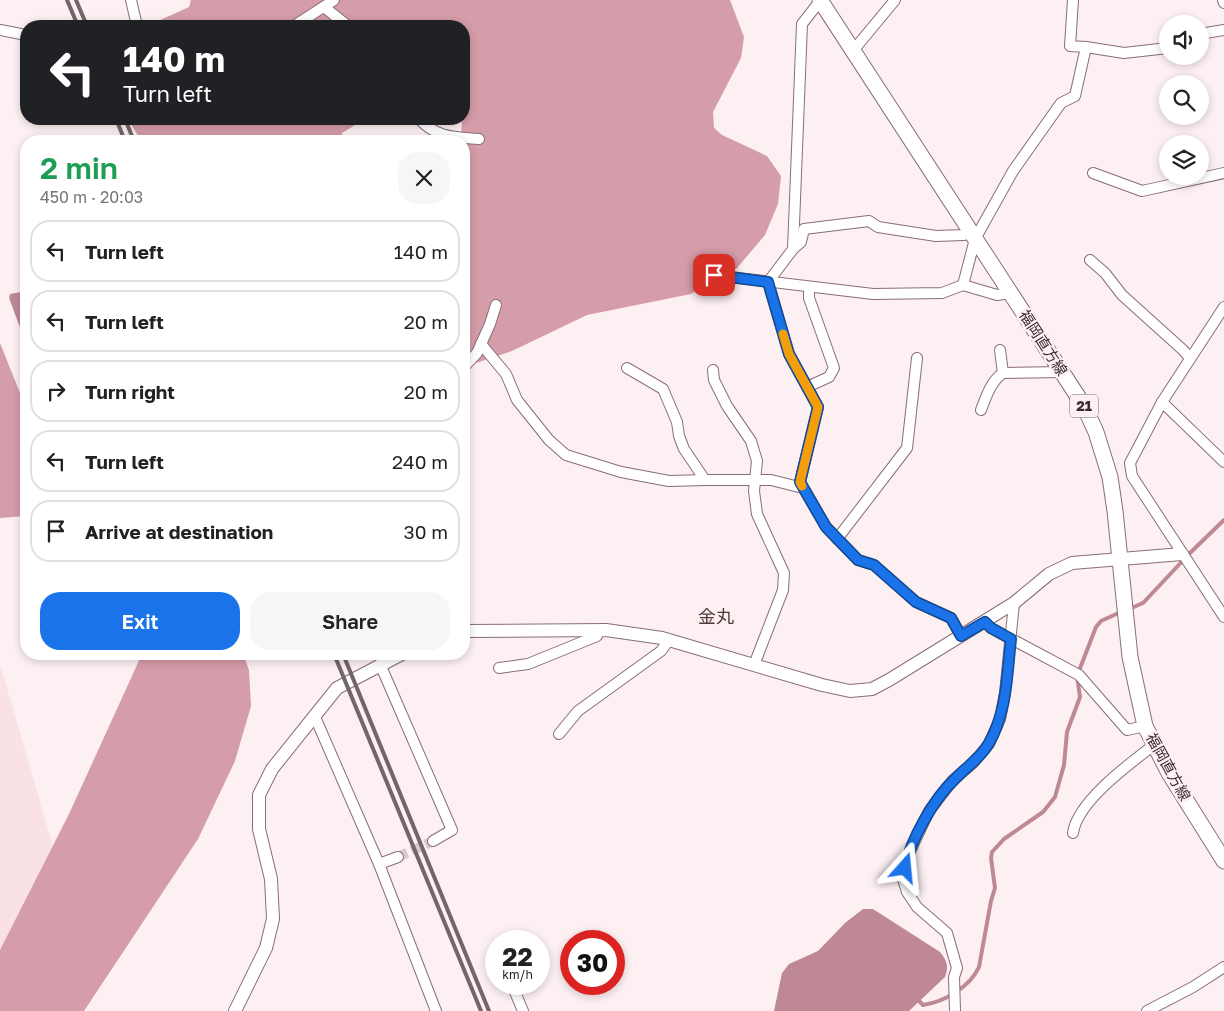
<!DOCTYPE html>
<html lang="en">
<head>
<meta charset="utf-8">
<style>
	body { margin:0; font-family:"Golos Text","Noto Sans JP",sans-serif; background:#f6f6f6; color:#222; height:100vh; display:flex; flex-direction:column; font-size:19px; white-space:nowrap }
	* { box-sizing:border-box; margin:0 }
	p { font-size:16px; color:#767676 }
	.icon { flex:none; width:28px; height:28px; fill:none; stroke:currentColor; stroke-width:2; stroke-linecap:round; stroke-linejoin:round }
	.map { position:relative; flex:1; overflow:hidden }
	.sheet { position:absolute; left:20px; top:135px; width:450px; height:525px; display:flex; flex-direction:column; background:#fff; border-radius:20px; box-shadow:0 2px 8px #0003 }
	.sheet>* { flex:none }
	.top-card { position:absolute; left:20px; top:20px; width:450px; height:105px; border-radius:20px; box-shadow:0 2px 8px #0003; background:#202124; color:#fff; overflow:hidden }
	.controls { position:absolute; left:1159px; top:15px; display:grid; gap:10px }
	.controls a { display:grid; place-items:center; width:50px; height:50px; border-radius:50%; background:#fff; box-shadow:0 2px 8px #0003; font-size:25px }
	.speed { position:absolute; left:485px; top:930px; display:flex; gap:10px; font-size:25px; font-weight:700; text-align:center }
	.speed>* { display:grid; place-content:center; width:65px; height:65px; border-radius:50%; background:#fff; box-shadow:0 2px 8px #0003; line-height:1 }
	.speed small { font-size:12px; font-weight:400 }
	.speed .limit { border:8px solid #d22; background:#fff; color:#111 }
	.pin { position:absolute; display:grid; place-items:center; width:42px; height:42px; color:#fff; margin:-21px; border-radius:10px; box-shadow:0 2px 8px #0006 }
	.me { position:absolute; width:55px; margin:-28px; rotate:18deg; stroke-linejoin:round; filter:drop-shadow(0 0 4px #0008) }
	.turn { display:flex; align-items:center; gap:18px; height:105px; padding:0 20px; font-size:22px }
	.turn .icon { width:65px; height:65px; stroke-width:2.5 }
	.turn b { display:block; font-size:35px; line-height:42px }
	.round { display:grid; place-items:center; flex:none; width:52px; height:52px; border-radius:20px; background:#f6f6f6 }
	.summary { display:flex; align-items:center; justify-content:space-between; height:85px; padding:0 20px }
	h1 { font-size:30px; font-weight:600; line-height:38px; color:#1e9e55 }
	.button { display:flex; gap:10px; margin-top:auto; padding:10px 20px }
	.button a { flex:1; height:58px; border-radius:20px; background:#1a73e8; color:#fff; font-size:20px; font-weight:600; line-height:58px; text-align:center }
	.button a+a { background:#f6f6f6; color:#222 }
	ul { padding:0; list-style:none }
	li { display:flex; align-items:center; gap:15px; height:62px; margin:0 10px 8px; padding:0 10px; border:2px solid #e0e0e0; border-radius:20px }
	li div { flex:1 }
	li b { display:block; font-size:19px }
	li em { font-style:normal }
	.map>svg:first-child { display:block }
	.built { fill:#fae1e6 }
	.forest { fill:#d59ca9 }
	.water { fill:#bf8895 }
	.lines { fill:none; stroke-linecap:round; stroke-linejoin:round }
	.stream { stroke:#bf8895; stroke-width:4 }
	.minor-tunnel { stroke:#d5c9cb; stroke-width:10; stroke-dasharray:10 5; stroke-linecap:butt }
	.minor-casing { stroke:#8a6d74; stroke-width:12 }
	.tertiary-casing { stroke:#8a6d74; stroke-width:14 }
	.primary-casing { stroke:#8a6d74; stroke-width:17 }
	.minor { stroke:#fff; stroke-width:10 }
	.tertiary { stroke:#fff; stroke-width:12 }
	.primary { stroke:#fff; stroke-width:15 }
	.rail { stroke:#726668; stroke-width:4 }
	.route-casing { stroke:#114b97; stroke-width:12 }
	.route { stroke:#1a73e8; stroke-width:9 }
	.slow { stroke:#f59e0b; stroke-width:9 }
	.labels { text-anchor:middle; stroke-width:5; stroke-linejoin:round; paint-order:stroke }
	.shield { fill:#fdf0f2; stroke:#726669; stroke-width:1 }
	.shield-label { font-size:14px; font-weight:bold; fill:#372b2e }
	.street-label { font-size:15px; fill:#372b2e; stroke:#fdf0f2 }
	.quarter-label { font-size:18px; fill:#51383d; stroke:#fdf0f2 }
</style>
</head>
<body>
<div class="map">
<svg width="1224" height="1011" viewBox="0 0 1224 1011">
	<rect width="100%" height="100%" fill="#fdf0f2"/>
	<polygon class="built" points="0,664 57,860 0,1011"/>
	<g class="forest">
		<polygon points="191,0 730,0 744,37 741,58 713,112 714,128 722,135 767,156 781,176 778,204 765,235 737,268 691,294 587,315 512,351 464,367 464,141 461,136 462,119 464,119 464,26 147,26 189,7"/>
		<polygon points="128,119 365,119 342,133 342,141 141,141"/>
		<polygon points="0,343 26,408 26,516 0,518"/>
		<polygon points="142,654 243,654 249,670 251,706 235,761 198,839 84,1011 0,1011 0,950 69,814"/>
	</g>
	<g class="water">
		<polygon points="26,291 26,335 21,330 9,298 10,294"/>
		<path d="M 863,909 L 873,909 L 940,952 C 947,960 949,967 945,977 L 909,1011 L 774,1011 L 782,973 L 789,964 L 818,951 L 845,923 Z"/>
	</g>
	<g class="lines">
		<g class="stream">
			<polyline points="1129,609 1143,603 1190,553 1224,520"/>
			<path d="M 917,999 L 923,1005 C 944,1002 970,987 979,967 L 991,901 L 995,888 L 991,858 L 992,852 L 1004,839 L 1043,812 L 1055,797 L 1064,765 L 1067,732 L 1080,697 L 1077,676 L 1096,627 L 1101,621 L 1123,611"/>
		</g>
		<polyline class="minor-tunnel" points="398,857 433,841"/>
		<g class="minor-casing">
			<g id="minor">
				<polyline points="131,0 137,26"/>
				<polyline points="1073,0 1070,46 1086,47"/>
				<polyline points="1223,0 1224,3"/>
				<polyline points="820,1 802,24 793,249 768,282 789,354 818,407 800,482 826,527 858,560 874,565 916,602 951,618 961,636"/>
				<polyline points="324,7 348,26"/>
				<polyline points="294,26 334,0"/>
				<polyline points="0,30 26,35"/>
				<polyline points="1200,34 1224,30"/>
				<polyline points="852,52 895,0"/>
				<path d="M 419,119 C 437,138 454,137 479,139"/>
				<polyline points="1093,173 1142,191 1224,173"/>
				<polyline points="793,249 801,242 804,229 869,221 878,227 936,236 964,235 970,231"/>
				<polyline points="1090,260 1105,273 1122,295 1183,350 1190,358"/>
				<polyline points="714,275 873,294 942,293 963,285 997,295 1011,293"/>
				<polyline points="963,285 975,239 1013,171 1061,103 1075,96 1086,47 1124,53 1168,48"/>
				<polyline points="1224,307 1162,402 1130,463 1132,476 1224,617"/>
				<polyline points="481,344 506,374 517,400 549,440 566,455 621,472 669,481 705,480"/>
				<polyline points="1000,350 1003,373"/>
				<polyline points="464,367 477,353 490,324 496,305"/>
				<polyline points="627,368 663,389 677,422 679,436 684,449 705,480 771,480 803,488"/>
				<polyline points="713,370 714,380 727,406 751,441 757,461 754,491 757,514 784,573 783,590 754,665"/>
				<polyline points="807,387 829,377 834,368 809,298 809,288"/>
				<polyline points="1162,402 1224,462"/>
				<path d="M 981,410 C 986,397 991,381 1003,373 L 1063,372"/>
				<polyline points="837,539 907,448 917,358"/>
				<polyline points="985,622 991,628 1079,675 1127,730 1145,726"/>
				<polyline points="380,664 452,830 433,841"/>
				<polyline points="499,668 528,664 597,636 599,630"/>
				<polyline points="315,717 379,864 436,1011"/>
				<polyline points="559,734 578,711 661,651 669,640"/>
				<path d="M 1073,833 C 1077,802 1129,764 1154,745"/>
				<polyline points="379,864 398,857"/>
				<polyline points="515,992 523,1011"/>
				<polyline points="955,1011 954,977 957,968 947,933 917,907 907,892 903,879 907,858 929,811 953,780 973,763 989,744 1000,719 1005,693 1014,603"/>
				<polyline points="1147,1011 1193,987 1224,967"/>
			</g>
		</g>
		<g class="tertiary-casing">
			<g id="tertiary">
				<polyline points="464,631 606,630 662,638 822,685 850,691 872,689 889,680 1014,603 1049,574 1072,563 1182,554"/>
				<polyline points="235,1011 266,948 273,919 271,879 259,829 259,795 272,769 337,688 402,654"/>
			</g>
		</g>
		<g class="primary-casing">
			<polyline id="primary" points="820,0 1084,406 1096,432 1110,477 1115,511 1130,657 1145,726 1169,773 1224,861"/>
		</g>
		<use href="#minor" class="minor"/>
		<use href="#tertiary" class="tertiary"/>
		<use href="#primary" class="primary"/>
		<g class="rail">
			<polyline points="67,0 78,26"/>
			<polyline points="76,0 87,26"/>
			<polyline points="116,119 125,141"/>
			<polyline points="125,119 134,141"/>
			<polyline points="334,654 481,1011"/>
			<polyline points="343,654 489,1011"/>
		</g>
	</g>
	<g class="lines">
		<g class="route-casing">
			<path id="route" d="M 714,275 L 768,282 L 789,354 L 818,407 L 800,482 L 826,527 L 858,560 L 874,565 L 916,602 L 951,618 L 961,636 L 985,622 L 991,628 L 1011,639 C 1007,674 1007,712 989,743 C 981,758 966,767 955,779 C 934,798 910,841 905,868"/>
		</g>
		<use href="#route" class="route"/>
		<polyline class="slow" points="783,334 789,354 818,407 800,482 802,486"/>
	</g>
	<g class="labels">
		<rect class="shield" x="1070" y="394.5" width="28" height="23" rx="4"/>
		<g class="shield-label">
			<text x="1084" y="411">21</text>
		</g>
		<g class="street-label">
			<text transform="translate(1043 343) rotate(57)" y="5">福岡直方線</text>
			<text transform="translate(1168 767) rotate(61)" y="5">福岡直方線</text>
		</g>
		<g class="quarter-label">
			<text x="716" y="623">金丸</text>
		</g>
	</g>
</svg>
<div class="controls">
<a><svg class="icon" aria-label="sound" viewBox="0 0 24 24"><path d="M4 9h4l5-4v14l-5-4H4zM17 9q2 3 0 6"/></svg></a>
<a><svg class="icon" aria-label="search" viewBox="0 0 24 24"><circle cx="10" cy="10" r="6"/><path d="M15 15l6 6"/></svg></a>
<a><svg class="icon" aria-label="layers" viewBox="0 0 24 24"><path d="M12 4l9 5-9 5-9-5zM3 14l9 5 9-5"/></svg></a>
</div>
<div class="speed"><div>22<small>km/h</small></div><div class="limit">30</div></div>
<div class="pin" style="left:714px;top:275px;background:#d93025"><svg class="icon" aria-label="arrive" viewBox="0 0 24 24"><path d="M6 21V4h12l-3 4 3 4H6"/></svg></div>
<svg class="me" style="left:905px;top:868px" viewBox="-20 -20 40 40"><path d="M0-17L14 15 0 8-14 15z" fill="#1a73e8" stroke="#fff" stroke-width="4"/></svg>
<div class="top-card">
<div class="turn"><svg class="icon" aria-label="left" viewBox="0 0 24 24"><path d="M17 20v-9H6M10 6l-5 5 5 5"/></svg><div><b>140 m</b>Turn left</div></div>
</div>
<section class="sheet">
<div class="summary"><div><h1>2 min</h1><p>450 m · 20:03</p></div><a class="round"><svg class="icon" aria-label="close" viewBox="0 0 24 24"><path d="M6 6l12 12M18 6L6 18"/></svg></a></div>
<ul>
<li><svg class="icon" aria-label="left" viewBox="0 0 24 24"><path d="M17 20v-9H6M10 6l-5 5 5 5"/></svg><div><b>Turn left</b></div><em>140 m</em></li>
<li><svg class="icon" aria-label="left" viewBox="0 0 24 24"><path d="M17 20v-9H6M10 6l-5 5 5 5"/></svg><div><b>Turn left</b></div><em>20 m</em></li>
<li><svg class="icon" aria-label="right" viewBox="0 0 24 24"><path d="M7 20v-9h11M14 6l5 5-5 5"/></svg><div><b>Turn right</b></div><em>20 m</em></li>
<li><svg class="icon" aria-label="left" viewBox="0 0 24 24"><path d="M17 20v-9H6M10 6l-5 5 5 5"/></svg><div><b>Turn left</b></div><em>240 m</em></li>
<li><svg class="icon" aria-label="arrive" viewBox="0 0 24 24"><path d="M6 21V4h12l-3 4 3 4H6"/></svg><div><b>Arrive at destination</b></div><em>30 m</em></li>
</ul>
<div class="button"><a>Exit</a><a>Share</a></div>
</section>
</div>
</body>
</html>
